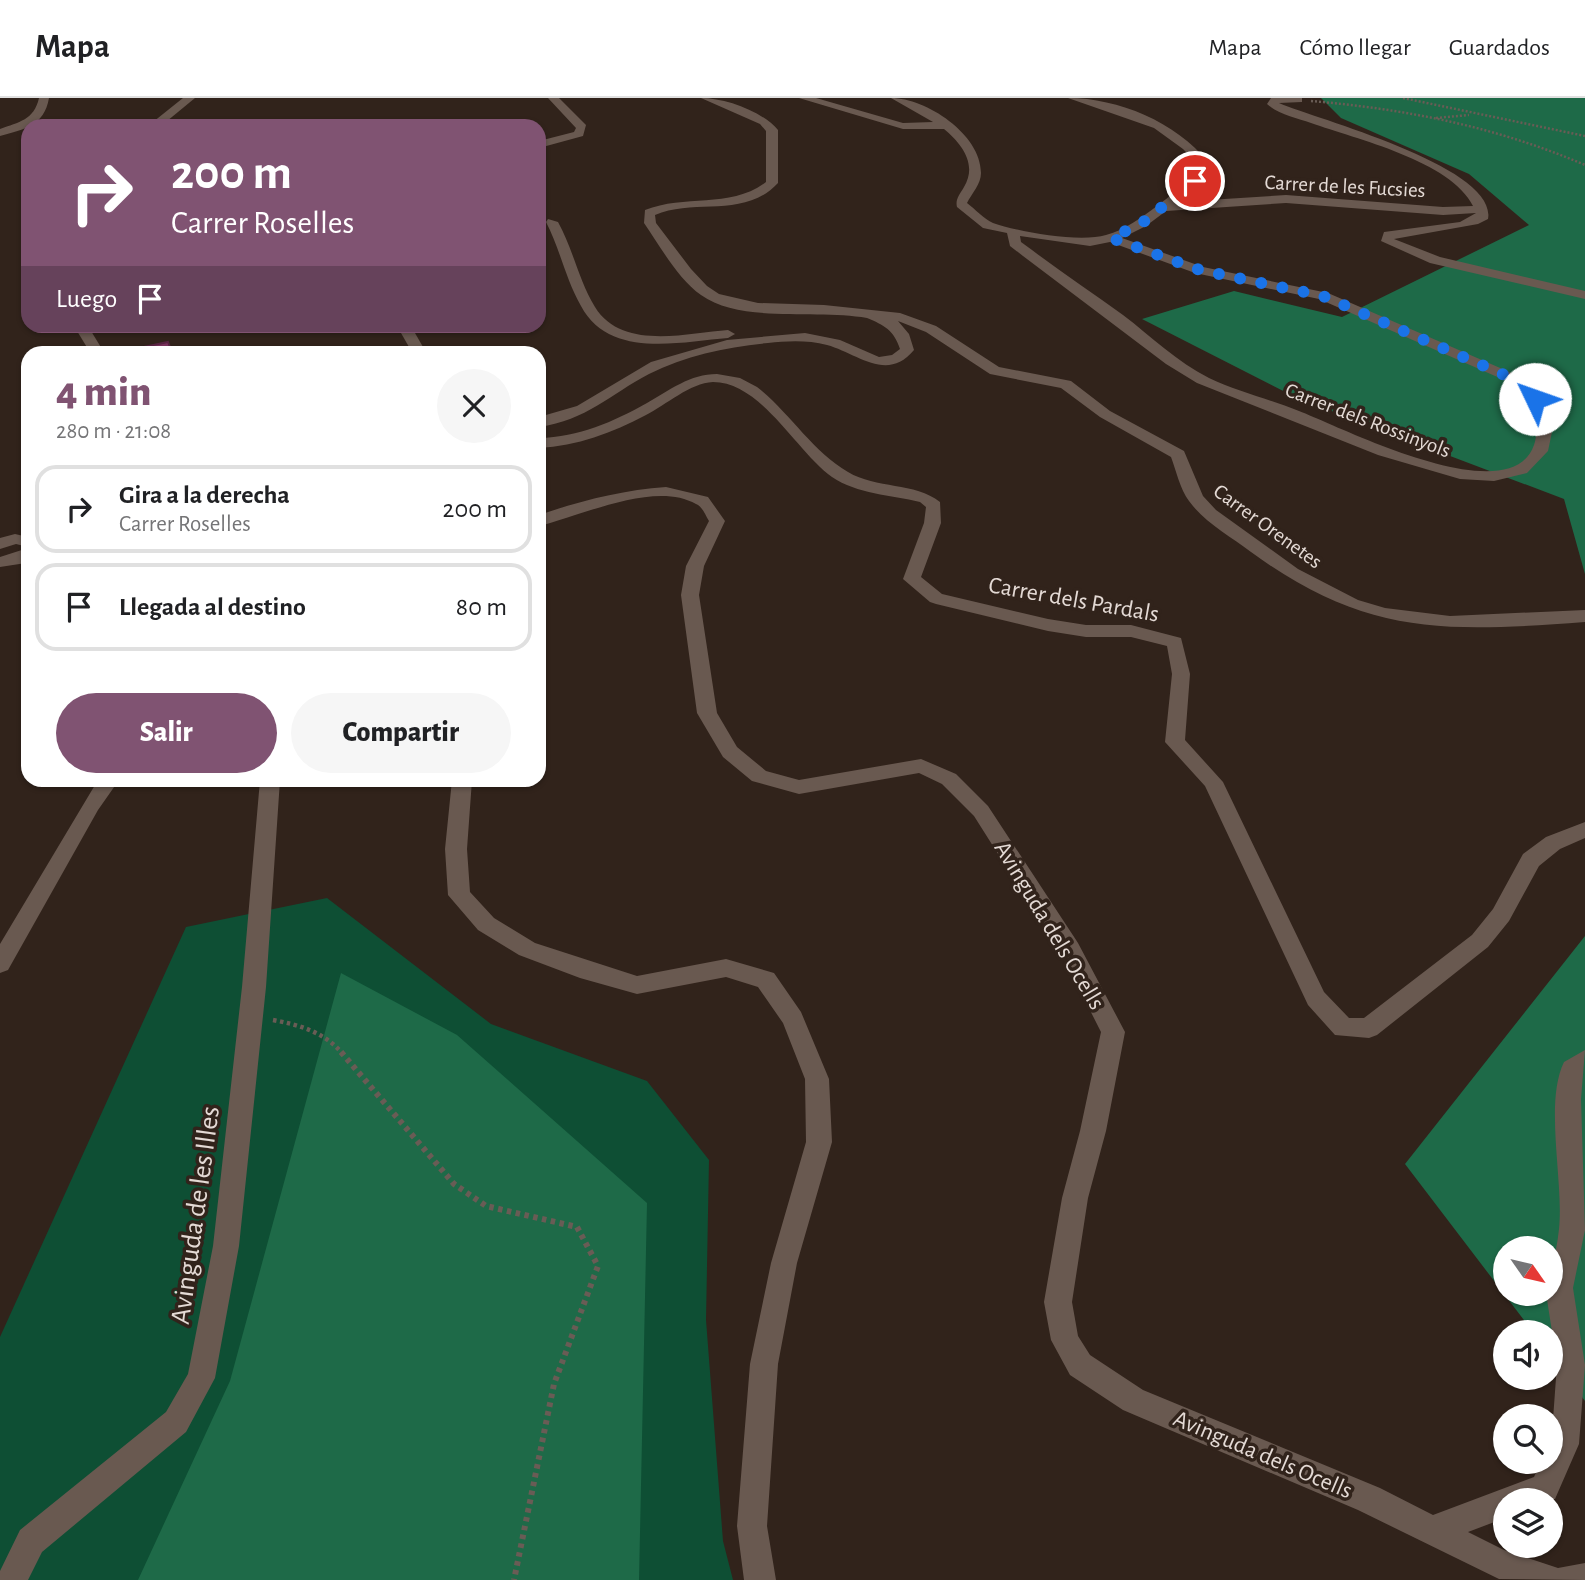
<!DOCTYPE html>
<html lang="es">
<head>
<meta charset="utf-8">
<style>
	body { margin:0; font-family:"Alegreya Sans",sans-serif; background:#f6f6f6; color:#202124; height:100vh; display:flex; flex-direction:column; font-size:26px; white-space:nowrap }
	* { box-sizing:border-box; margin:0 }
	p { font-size:23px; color:#757577 }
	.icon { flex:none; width:38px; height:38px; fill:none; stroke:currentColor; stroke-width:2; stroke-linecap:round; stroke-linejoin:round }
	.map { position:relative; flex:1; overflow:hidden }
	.sheet { position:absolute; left:21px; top:248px; width:525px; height:441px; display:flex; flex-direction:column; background:#fff; border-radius:21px; box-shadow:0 2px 5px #0004 }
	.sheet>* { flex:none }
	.guide { position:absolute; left:21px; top:21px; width:525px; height:214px; border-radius:21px; box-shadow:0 2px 5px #0004; background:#805372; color:#fff; overflow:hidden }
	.needle { width:46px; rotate:124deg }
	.controls { position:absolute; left:1493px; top:1138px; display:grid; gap:14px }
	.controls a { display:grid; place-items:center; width:70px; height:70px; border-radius:50%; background:#fff; box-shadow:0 2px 5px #0004; font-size:35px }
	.pin { position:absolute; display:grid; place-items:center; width:60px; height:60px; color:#fff; margin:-30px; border:4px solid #fff; border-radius:50%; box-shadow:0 2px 7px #0007 }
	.me { position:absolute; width:77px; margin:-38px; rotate:312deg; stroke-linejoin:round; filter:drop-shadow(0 0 5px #0008) }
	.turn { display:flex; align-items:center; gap:24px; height:147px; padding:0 35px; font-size:32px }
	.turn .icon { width:91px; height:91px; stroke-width:2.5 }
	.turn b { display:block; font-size:49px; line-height:60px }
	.then { display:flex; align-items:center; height:66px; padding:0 35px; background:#0003; gap:14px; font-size:26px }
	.round { display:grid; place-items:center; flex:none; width:74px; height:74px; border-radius:37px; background:#f6f6f6 }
	.head { display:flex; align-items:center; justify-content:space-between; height:119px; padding:0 35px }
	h1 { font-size:42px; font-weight:800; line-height:52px; color:#805372 }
	.action { display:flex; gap:14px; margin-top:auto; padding:14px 35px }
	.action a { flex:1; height:80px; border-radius:42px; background:#805372; color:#fff; font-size:28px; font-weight:800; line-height:80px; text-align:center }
	.action a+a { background:#f6f6f6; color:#202124 }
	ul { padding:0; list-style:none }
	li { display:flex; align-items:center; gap:21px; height:88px; margin:0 14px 10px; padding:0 21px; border:4px solid #e0e0e0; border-radius:21px }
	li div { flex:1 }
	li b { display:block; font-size:26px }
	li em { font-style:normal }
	header { display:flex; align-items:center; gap:42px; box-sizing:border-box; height:98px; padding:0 35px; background:#fff; border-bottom:2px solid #e0e0e0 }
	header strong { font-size:33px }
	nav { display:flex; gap:38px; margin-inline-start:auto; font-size:24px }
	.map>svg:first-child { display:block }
	.green { fill:#0e4f34 }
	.forest { fill:#1e6a48; fill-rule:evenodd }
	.building { fill:#7d335f; stroke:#582442; stroke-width:2 }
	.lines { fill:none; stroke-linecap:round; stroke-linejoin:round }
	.path-far2 { stroke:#695c55; stroke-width:2.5; stroke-dasharray:2 2; stroke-linecap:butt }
	.path-far1 { stroke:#695c55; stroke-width:4.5; stroke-dasharray:3.5 3.5; stroke-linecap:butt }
	.path { stroke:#695c55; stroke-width:6; stroke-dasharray:4.5 4.5; stroke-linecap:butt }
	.minor { fill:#695950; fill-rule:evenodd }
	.route { stroke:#1a73e8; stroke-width:12; stroke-dasharray:0 21.6 }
	.labels { text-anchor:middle; stroke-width:7; stroke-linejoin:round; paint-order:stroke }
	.far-street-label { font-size:21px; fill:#e4dad5; stroke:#31231b }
	.street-label { font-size:24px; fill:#e4dad5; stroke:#31231b }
	.near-street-label { font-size:28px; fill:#e4dad5; stroke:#31231b }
</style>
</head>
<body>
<header>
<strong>Mapa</strong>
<nav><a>Mapa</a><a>Cómo llegar</a><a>Guardados</a></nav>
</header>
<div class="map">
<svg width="1585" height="1482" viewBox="0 0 1585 1482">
	<rect width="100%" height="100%" fill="#31231b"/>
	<polygon class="green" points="327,800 491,926 647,983 709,1062 706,1222 723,1443 733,1482 0,1482 0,1239 186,829"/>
	<g class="forest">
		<polygon points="1321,0 1585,0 1585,476 1564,401 1297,300 1142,221 1234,193 1342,219 1529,127 1469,76 1341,20"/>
		<path d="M 1585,838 L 1585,1303 L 1551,1258 L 1550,1234 L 1533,1234 L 1405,1066 ZM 1505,1150 L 1550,1150 L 1550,1195 L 1505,1195 Z"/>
		<polygon points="341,875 457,937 647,1105 639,1482 138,1482 230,1283"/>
	</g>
	<polygon class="building" points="168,244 172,254 140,256 139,250"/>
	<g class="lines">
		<g class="path-far2">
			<polyline points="1403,0 1585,38"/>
			<path d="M 1311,3 C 1406,11 1497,29 1585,67"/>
			<polyline points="1436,20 1469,17"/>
		</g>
		<path class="path-far1" d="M 273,922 C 300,927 324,934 343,956"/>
		<polyline class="path" points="341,954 454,1086 486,1108 577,1129 598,1168 554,1286 514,1482"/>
		<g class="minor">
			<path d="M 39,0 L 49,0 C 44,28 25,31 0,38 L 0,31 C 19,24 34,22 39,0 Z"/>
			<polygon points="183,0 195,0 161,28 148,28"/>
			<polygon points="548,0 559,0 586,27 583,38 539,50 539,43 574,34 576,30"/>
			<path d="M 701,0 C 725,0 762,13 778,32 L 778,85 C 745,121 696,100 655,117 L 656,125 L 691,171 L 707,188 L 719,196 L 758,205 L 824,207 L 900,215 L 936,228 L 999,269 L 1071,283 L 1110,313 L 1184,353 L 1203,398 L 1216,412 L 1298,471 L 1358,502 L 1385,510 L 1450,518 L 1585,512 L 1585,524 C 1447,534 1367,539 1251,454 C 1230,438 1204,424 1189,403 C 1180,391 1176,372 1171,359 L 1100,319 L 1061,290 L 990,276 L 926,234 L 898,223 L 909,236 L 914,252 C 887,285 857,255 827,247 C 808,242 787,243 768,245 C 727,249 686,257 649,276 C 609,297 587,322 539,329 L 539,319 L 577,308 L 651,264 L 727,242 L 805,235 L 840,242 L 879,259 L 892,257 L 900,251 C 894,232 884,227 867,220 C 819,211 741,226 701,197 C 678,181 660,148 644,125 L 645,112 C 685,96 731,111 766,84 L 766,33 L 760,26 Z"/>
			<path d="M 799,0 L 816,0 L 903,25 L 933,24 L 891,0 C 926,0 981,36 981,75 C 981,86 972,95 967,105 C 975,111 984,121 993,125 C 1019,134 1080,145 1106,137 C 1125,132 1142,119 1157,108 C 1175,94 1188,86 1196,64 L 1183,51 L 1154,30 L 1068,0 C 1118,0 1176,24 1208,64 L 1199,86 L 1177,104 L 1286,97 L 1443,109 L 1473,108 C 1451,63 1356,41 1311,25 C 1297,20 1278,16 1267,6 L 1271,0 L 1302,0 L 1302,4 L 1279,5 C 1319,22 1498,69 1488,121 L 1478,126 L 1394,141 L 1440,159 L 1585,193 L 1585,201 L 1430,165 L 1381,143 L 1384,134 L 1460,124 L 1476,115 L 1443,117 L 1286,105 L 1166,113 L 1146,128 L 1122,140 L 1203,169 L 1328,195 L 1528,282 L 1549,317 L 1552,334 L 1548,353 L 1527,375 L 1494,383 L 1460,381 L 1378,357 L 1197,285 L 1166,266 L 1023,158 L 1010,148 L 1007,135 L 983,130 L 957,109 C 955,101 960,96 964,89 C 978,66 961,45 944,31 L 903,31 ZM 1020,138 L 1090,148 L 1110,144 L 1195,175 L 1319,201 L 1518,288 C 1530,305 1541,326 1534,347 C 1510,416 1341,329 1299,313 C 1270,301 1238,294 1209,280 C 1177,264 1152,239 1123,217 C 1093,195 1062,175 1032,152 L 1021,144 Z"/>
			<path d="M 548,121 L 558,124 C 573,151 579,183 595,209 C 622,253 687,235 728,232 L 735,236 L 728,240 C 679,244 609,261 581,208 C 566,182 560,151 546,124 Z"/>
			<polygon points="74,228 88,228 105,256 91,256"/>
			<polygon points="397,228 411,228 427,256 413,256"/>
			<path d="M 717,276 L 740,280 L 757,289 C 789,314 812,353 848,374 C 876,391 915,384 940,404 L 941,425 L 921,479 L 942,496 L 1048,521 L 1086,527 L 1131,527 L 1181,540 L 1190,576 L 1185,642 L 1223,684 L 1324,894 L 1349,920 L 1364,920 L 1472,837 L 1493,811 L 1523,756 L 1546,739 L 1585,724 L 1585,740 L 1560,751 L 1539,768 L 1509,823 L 1488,849 L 1377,937 L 1369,940 L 1335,937 L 1308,907 L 1205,688 L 1165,644 L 1172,576 L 1167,548 L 1131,539 L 1086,539 L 1048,533 L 936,506 L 930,504 L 903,481 L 924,425 L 926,409 L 920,404 C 891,397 857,396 832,379 C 796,353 761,284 713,284 C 690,285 666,307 646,317 C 612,335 577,348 539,350 L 539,340 C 579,339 613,324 647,305 C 670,292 690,276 717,276 Z"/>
			<path d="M 666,389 L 708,399 L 725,423 L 704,468 L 699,497 L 717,615 L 737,649 L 766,673 L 799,682 L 921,661 L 956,676 L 988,708 L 1078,845 L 1125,934 L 1106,1033 L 1088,1100 L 1072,1204 L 1078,1238 L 1090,1257 L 1143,1292 L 1380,1390 L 1433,1417 L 1534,1379 L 1541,1363 L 1550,1363 L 1557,1266 L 1546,1195 L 1550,1195 C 1550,1172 1557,1153 1559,1131 C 1564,1084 1544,1005 1564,964 L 1585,952 L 1581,1001 L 1585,1132 L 1573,1190 L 1585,1267 L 1579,1346 L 1555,1401 L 1505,1402 L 1505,1420 L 1468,1434 L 1504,1452 L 1558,1470 L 1585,1465 L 1585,1482 L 1499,1481 L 1358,1412 L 1123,1312 L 1070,1277 L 1051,1242 L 1044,1204 L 1062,1100 L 1080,1033 L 1101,934 L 1062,857 L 974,718 L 942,686 L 919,675 L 799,696 L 752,683 L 723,659 L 697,615 L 681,497 L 686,468 L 709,423 C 705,417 703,409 696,406 C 655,382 581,418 539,428 L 539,417 C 580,403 622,392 666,389 Z"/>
			<polygon points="15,436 28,439 28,449 16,446 0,451 0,440"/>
			<polygon points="28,450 26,465 0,469 0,459"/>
			<polygon points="98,682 119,682 98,712 8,872 0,875 0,846"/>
			<polygon points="260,682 280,682 266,889 239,1148 215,1280 186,1334 42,1454 28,1482 0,1482 0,1473 20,1432 166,1314 188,1276 213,1148 242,889"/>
			<polygon points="452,682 472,682 467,751 470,794 494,820 535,845 637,878 726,861 774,875 801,914 829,981 832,1044 797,1165 778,1266 767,1428 776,1482 744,1482 737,1428 750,1266 771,1165 806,1044 805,981 783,925 758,889 726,879 637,896 580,880 519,857 478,832 448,797 445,751"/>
		</g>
	</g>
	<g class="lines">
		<polyline class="route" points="1195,83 1142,125 1111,140 1200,172 1323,198 1523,285 1535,301"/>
	</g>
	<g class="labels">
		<g class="far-street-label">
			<text transform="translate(1345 88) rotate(3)" y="7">Carrer de les Fucsies</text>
			<text transform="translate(1368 322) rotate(21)" y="7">Carrer dels Rossinyols</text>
			<text transform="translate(1268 428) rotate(36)" y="7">Carrer Orenetes</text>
		</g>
		<g class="street-label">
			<text transform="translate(1074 501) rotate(10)" y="8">Carrer dels Pardals</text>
			<text transform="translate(1050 827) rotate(59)" y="8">Avinguda dels Ocells</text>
			<text transform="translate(1263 1356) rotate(23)" y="8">Avinguda dels Ocells</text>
		</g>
		<g class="near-street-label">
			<text transform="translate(194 1117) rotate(-82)" y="10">Avinguda de les Illes</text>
		</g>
	</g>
</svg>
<div class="controls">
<a><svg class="needle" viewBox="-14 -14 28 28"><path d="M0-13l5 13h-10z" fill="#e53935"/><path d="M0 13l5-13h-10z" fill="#757577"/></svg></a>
<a><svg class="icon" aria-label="sound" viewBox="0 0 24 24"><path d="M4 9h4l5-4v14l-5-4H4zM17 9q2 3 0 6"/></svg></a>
<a><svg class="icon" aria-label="search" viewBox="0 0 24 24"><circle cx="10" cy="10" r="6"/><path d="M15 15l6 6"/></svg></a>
<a><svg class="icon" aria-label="layers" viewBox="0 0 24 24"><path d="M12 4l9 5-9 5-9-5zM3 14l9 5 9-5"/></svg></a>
</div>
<div class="pin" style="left:1195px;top:83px;background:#d93025"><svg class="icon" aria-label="arrive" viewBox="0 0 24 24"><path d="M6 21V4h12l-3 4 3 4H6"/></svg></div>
<svg class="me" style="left:1535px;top:301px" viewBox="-20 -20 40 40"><circle r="19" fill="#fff"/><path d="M0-13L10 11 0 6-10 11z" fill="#1a73e8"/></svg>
<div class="guide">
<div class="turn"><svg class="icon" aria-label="right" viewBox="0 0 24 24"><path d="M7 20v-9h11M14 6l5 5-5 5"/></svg><div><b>200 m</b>Carrer Roselles</div></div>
<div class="then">Luego<svg class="icon" aria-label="arrive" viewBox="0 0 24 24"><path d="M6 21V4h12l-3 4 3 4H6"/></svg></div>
</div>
<section class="sheet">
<div class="head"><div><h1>4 min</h1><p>280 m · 21:08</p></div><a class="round"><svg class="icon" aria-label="close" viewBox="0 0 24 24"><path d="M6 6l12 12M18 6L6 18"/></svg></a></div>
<ul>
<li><svg class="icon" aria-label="right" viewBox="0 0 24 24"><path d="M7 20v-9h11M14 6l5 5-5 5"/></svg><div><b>Gira a la derecha</b><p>Carrer Roselles</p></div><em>200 m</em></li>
<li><svg class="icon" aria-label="arrive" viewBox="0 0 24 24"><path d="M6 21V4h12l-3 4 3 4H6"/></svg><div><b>Llegada al destino</b></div><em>80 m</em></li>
</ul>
<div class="action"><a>Salir</a><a>Compartir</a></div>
</section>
</div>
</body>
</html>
